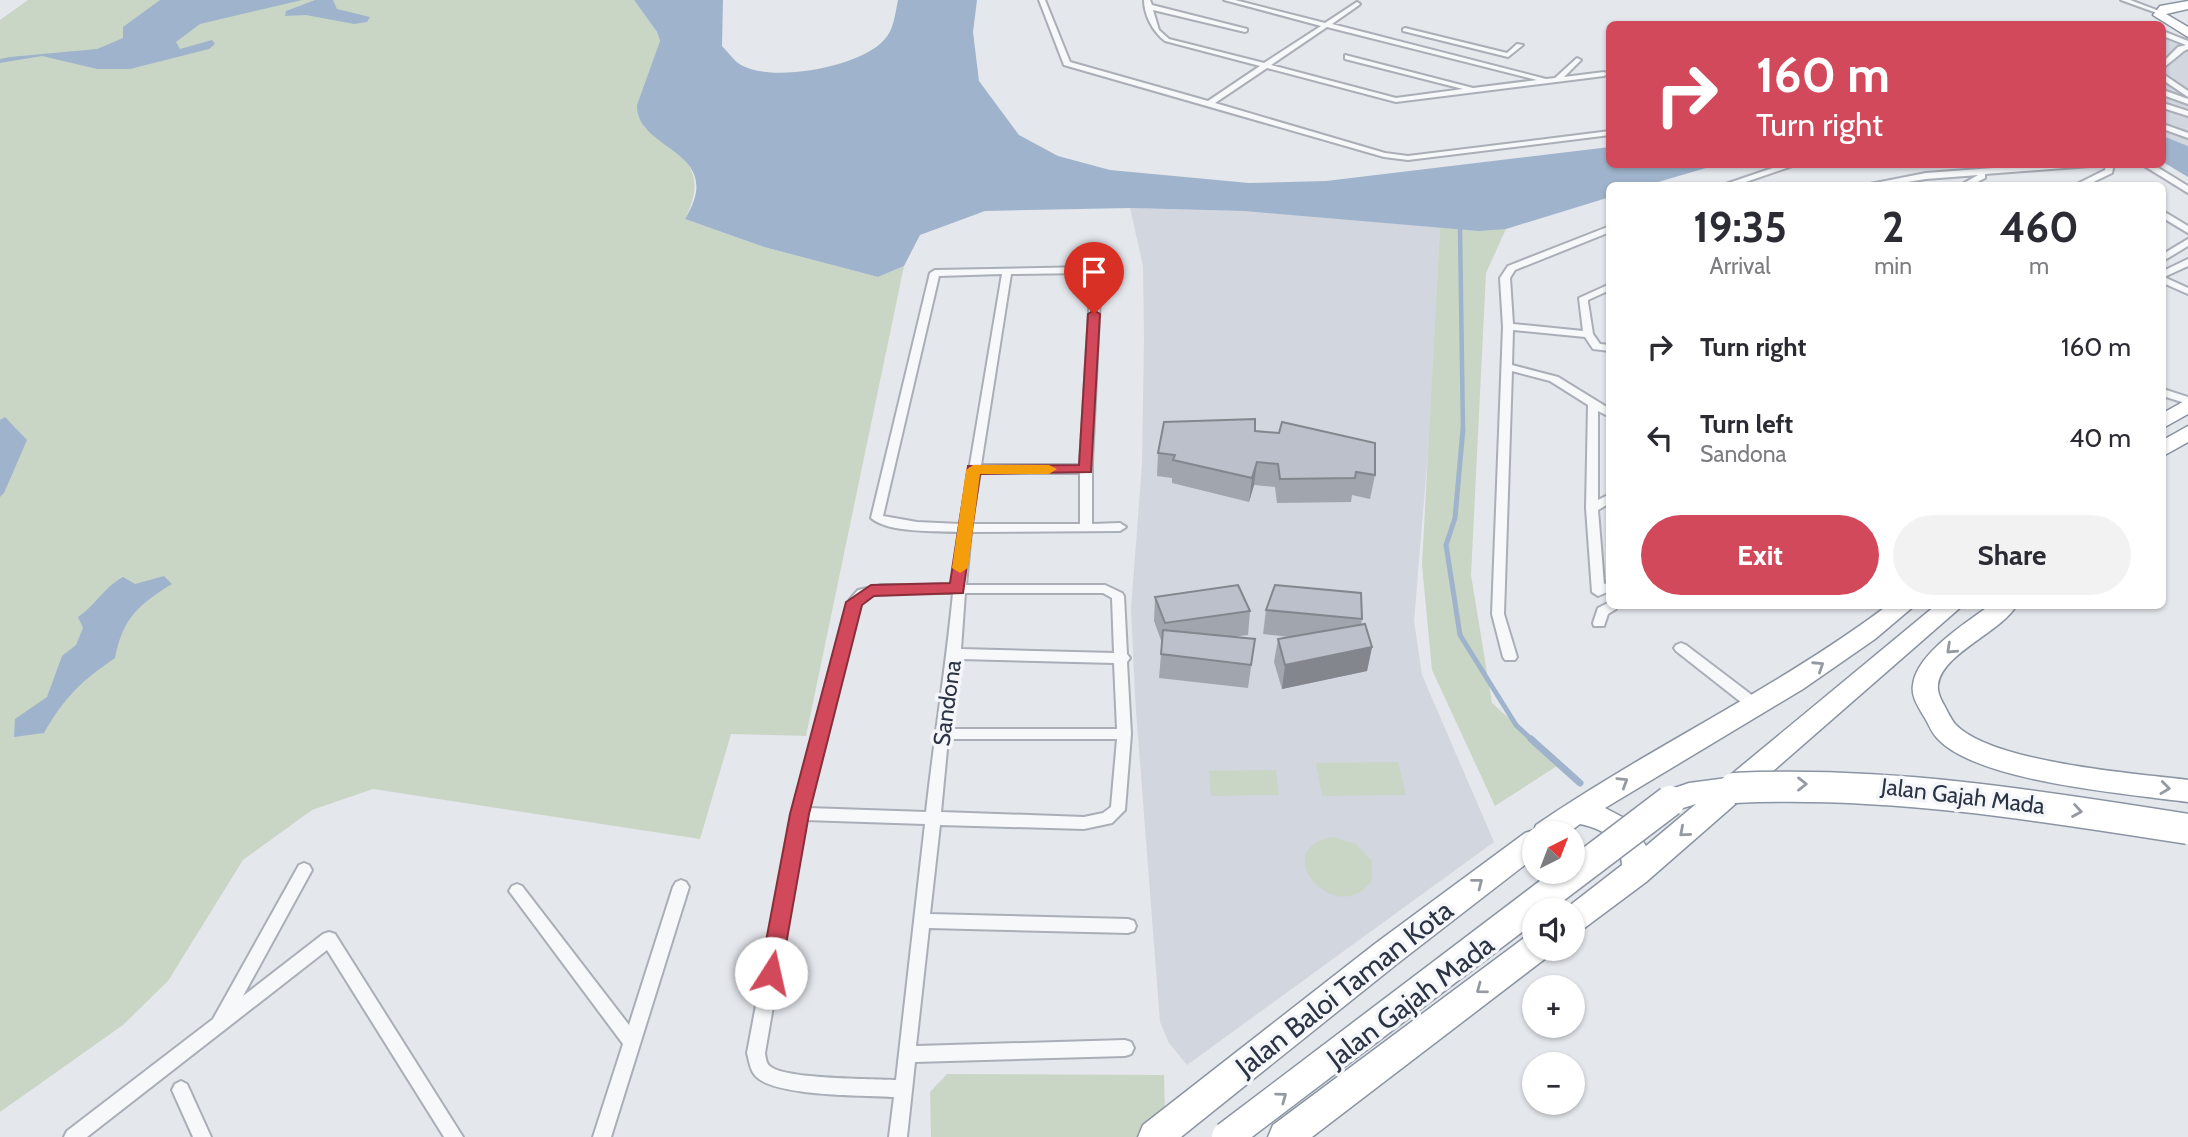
<!DOCTYPE html>
<html lang="en">
<head>
<meta charset="utf-8">
<style>
	body { margin:0; font-family:Cabin,sans-serif; background:#f2f2f3; color:#2b2b33; height:100vh; display:flex; flex-direction:column; font-size:26px; white-space:nowrap }
	* { box-sizing:border-box; margin:0 }
	p { font-size:23px; color:#7c7c81 }
	.icon { flex:none; width:38px; height:38px; fill:none; stroke:currentColor; stroke-width:2; stroke-linecap:round; stroke-linejoin:round }
	.map { position:relative; flex:1; overflow:hidden }
	.sheet { position:absolute; left:1606px; top:182px; width:560px; height:427px; display:flex; flex-direction:column; background:#fff; border-radius:10px; box-shadow:0 2px 5px #0004 }
	.sheet>* { flex:none }
	.banner { position:absolute; left:1606px; top:21px; width:560px; height:147px; border-radius:10px; box-shadow:0 2px 5px #0004; background:#d1495b; color:#fff; overflow:hidden }
	.needle { width:46px; rotate:42deg }
	.tools { position:absolute; left:1522px; top:821px; display:grid; gap:14px }
	.tools a { display:grid; place-items:center; width:63px; height:63px; border-radius:50%; background:#fff; box-shadow:0 2px 5px #0004; font-size:35px }
	.pin { position:absolute; display:grid; place-items:center; width:60px; height:60px; color:#fff; margin:-72px -30px; border-radius:50% 50% 50% 0; rotate:-45deg; box-shadow:0 0 7px #0007 }
	.pin .icon { rotate:45deg }
	.me { position:absolute; width:77px; margin:-38px; rotate:10deg; stroke-linejoin:round; filter:drop-shadow(0 0 5px #0008) }
	.turn { display:flex; align-items:center; gap:24px; height:147px; padding:0 35px; font-size:32px }
	.turn .icon { width:91px; height:91px; stroke-width:2.5 }
	.turn b { display:block; font-size:49px; line-height:60px }
	.eta { display:flex; justify-content:space-evenly; align-items:center; height:119px; text-align:center }
	.eta b { font-size:42px; font-weight:700; line-height:49px }
	.action { display:flex; gap:14px; margin-top:auto; padding:14px 35px }
	.action a { flex:1; height:80px; border-radius:42px; background:#d1495b; color:#fff; font-size:28px; font-weight:700; line-height:80px; text-align:center }
	.action a+a { background:#f2f2f3; color:#2b2b33 }
	ul { padding:0; list-style:none }
	li { display:flex; align-items:center; gap:21px; height:91px; padding:0 35px }
	li div { flex:1 }
	li b { display:block; font-size:26px }
	li em { font-style:normal }
	.map>svg:first-child { display:block }
	.built { fill:#d2d6de }
	.green { fill:#c9d6c5 }
	.water { fill:#9fb4cc }
	.lines { fill:none; stroke-linecap:round; stroke-linejoin:round }
	.stream-far2 { stroke:#9fb4cc; stroke-width:4.5 }
	.stream-far1 { stroke:#9fb4cc; stroke-width:5 }
	.stream { stroke:#9fb4cc; stroke-width:7 }
	.street-casing { stroke:#a9aeb7; stroke-width:4 }
	.highway-casing { stroke:#8b94a3; stroke-width:3 }
	.street { fill:#f7f8fa; fill-rule:evenodd }
	.highway { fill:#fff; fill-rule:evenodd }
	.highway-bridge-casing { stroke:#8b94a3; stroke-width:33; stroke-linecap:butt }
	.highway-bridge { stroke:#fff; stroke-width:30 }
	.wall { fill:#a1a5ae }
	.shaded-wall { fill:#83868d }
	.building { fill:#bbc0ca; stroke:#83868d; stroke-width:2 }
	.oneway { stroke:#959aa2 }
	.route { fill:#d1495b; stroke:#882f3b; stroke-width:2 }
	.slow { fill:#f59e0b }
	.labels { text-anchor:middle; stroke-width:7; stroke-linejoin:round; paint-order:stroke }
	.street-label { font-size:23px; fill:#2b3445; stroke:#f4f6f9 }
	.near-street-label { font-size:28px; fill:#2b3445; stroke:#f4f6f9 }
</style>
</head>
<body>
<div class="map">
<svg width="2188" height="1137" viewBox="0 0 2188 1137">
	<rect width="100%" height="100%" fill="#e4e7ec"/>
	<g class="built">
		<polygon points="2163,29 2188,41 2188,146 2163,136"/>
		<polygon points="1130,208 1244,211 1440,227 1429,440 1414,621 1422,675 1494,842 1187,1065 1169,1043 1160,1022 1135,697 1131,609 1142,465 1144,338 1143,266"/>
	</g>
	<g class="green">
		<path d="M 28,0 L 634,0 L 657,32 L 660,41 L 650,73 L 644,127 C 682,154 710,169 685,219 L 764,247 L 878,277 L 904,266 L 806,736 L 731,734 L 700,839 L 373,789 L 312,810 L 243,860 L 168,981 L 123,1025 L 0,1112 L 0,20 Z"/>
		<polygon points="1440,227 1506,229 1486,273 1471,575 1492,703 1560,764 1495,806 1432,670 1422,565"/>
		<polygon points="1398,762 1406,795 1322,796 1316,763"/>
		<polygon points="1276,770 1279,795 1211,796 1209,771"/>
		<path d="M 1333,837 L 1356,844 L 1371,860 L 1372,880 C 1337,931 1265,849 1333,837 Z"/>
		<polygon points="947,1074 1164,1075 1165,1117 1143,1137 931,1137 930,1092"/>
	</g>
	<g class="water">
		<polygon points="160,0 302,0 200,24 176,42 180,49 212,40 215,44 209,49 130,69 97,69 42,56 0,63 0,59 10,57 97,49 123,38 123,27"/>
		<polygon points="315,0 333,0 337,9 370,17 367,22 354,24 306,15 285,16 286,11"/>
		<path d="M 634,0 L 723,0 L 722,46 C 728,52 734,61 741,65 C 773,83 860,67 884,40 C 894,30 895,14 898,0 L 977,0 L 973,32 L 979,81 L 1019,135 L 1058,156 L 1110,170 L 1249,183 L 1326,181 L 1610,147 L 1610,164 L 1716,165 L 1648,185 L 1610,186 L 1610,197 L 1506,229 L 1479,231 L 1244,211 L 1130,208 L 985,211 L 920,235 L 904,266 L 878,277 L 764,247 L 685,219 C 728,149 636,152 637,105 L 660,41 L 657,32 Z"/>
		<polygon points="2163,136 2188,146 2188,177 2163,162"/>
		<polygon points="5,417 27,440 4,493 0,497 0,420"/>
		<path d="M 164,576 L 172,584 C 138,605 123,618 115,658 C 81,681 64,698 44,733 L 14,737 L 15,719 L 47,697 L 62,656 L 76,645 L 83,628 L 78,617 C 97,604 103,588 123,577 L 135,584 Z"/>
	</g>
	<g class="lines">
		<polyline class="stream-far2" points="1460,229 1463,431"/>
		<polyline class="stream-far1" points="1463,429 1455,518 1446,545 1460,635 1516,725 1533,741"/>
		<polyline class="stream" points="1531,739 1580,783"/>
		<g class="street-casing">
			<g id="street">
				<path d="M 1039,0 L 1045,0 L 1070,62 L 1208,101 L 1260,66 L 1165,41 C 1152,31 1144,14 1144,0 L 1150,0 L 1152,5 L 1247,29 L 1247,31 L 1245,32 L 1153,10 L 1159,30 L 1169,39 L 1264,63 L 1321,26 L 1224,0 L 1235,0 L 1325,23 L 1357,2 L 1360,4 L 1359,5 L 1332,24 L 1546,79 L 1555,78 L 1577,58 L 1581,60 L 1564,77 L 1604,72 L 1608,74 L 1604,76 L 1396,102 L 1267,68 L 1215,103 L 1385,153 L 1408,156 L 1610,131 L 1610,135 L 1408,160 L 1384,157 L 1064,65 ZM 1327,27 L 1537,80 L 1473,88 L 1345,55 L 1345,59 L 1463,89 L 1396,98 L 1271,65 Z"/>
				<polygon points="2121,0 2130,0 2162,12 2157,13"/>
				<polygon points="1405,28 1507,53 1517,44 1523,45 1508,57 1403,31 1403,29"/>
				<polygon points="2163,31 2188,41 2188,49 2184,51 2163,68 2163,62 2178,47 2186,45 2163,36"/>
				<polygon points="2163,74 2188,91 2188,97 2163,80"/>
				<polygon points="2163,90 2188,99 2188,104 2163,95"/>
				<polygon points="2163,103 2188,111 2188,116 2163,108"/>
				<polygon points="2163,124 2188,133 2188,138 2163,129"/>
				<polygon points="1784,164 1798,164 1734,186 1720,186"/>
				<polygon points="2049,164 2094,164 2090,166 1985,174 1985,178 1970,186 1959,186 1978,175 1926,179 1883,186 1860,186 1926,173"/>
				<polygon points="2106,164 2114,164 2112,173 2085,186 2073,186 2105,170"/>
				<polygon points="2141,164 2152,164 2188,186 2188,193"/>
				<polygon points="2163,211 2188,226 2188,233 2163,218"/>
				<polygon points="1610,226 1610,232 1515,270 1510,278 1513,324 1583,331 1579,298 1610,284 1610,290 1588,300 1588,302 1593,334 1600,344 1610,345 1610,351 1593,349 1585,337 1513,330 1512,365 1558,377 1610,409 1610,417 1598,411 1598,500 1610,494 1610,503 1598,510 1604,584 1610,582 1610,591 1598,596 1592,592 1586,508 1588,405 1550,381 1512,371 1504,614 1517,657 1515,660 1505,660 1503,657 1492,614 1503,327 1500,278 1508,266"/>
				<polygon points="2188,239 2188,246 2163,261 2163,254"/>
				<polygon points="2188,259 2188,266 2164,277 2188,288 2188,294 2163,283 2163,271"/>
				<path d="M 1089,267 L 1101,275 L 1092,462 L 1092,524 L 1120,523 L 1126,527 L 1120,531 L 971,532 L 966,585 L 1105,585 L 1122,593 L 1124,596 L 1127,654 L 1130,658 L 1127,662 L 1131,734 L 1125,810 L 1112,823 L 1084,829 L 940,825 L 930,914 L 1128,919 L 1134,921 L 1136,926 L 1134,931 L 1128,933 L 929,928 L 916,1046 L 1125,1040 L 1131,1042 L 1134,1048 L 1131,1054 L 1125,1056 L 915,1062 L 907,1137 L 889,1137 L 894,1097 C 865,1095 769,1097 754,1074 C 750,1069 749,1060 747,1053 L 792,814 L 850,599 L 858,590 L 882,585 L 954,585 L 959,532 C 936,531 888,533 871,518 L 930,273 L 935,270 ZM 1087,273 L 1091,276 L 1080,465 L 981,465 L 1011,274 ZM 1002,274 L 960,524 L 917,522 L 883,516 L 939,276 ZM 980,473 L 1080,473 L 1080,524 L 971,524 ZM 882,593 L 953,593 C 946,667 934,739 926,812 L 808,808 L 860,604 L 866,597 ZM 965,593 L 1103,593 L 1112,598 L 1114,653 L 961,649 ZM 960,659 L 1114,663 L 1117,729 L 950,729 ZM 948,739 L 1117,739 L 1111,807 L 1103,813 L 1084,817 L 941,812 ZM 805,820 L 925,824 L 896,1080 C 871,1079 787,1079 771,1067 C 766,1064 766,1059 765,1053 Z"/>
				<polygon points="2163,389 2188,397 2188,404 2163,396"/>
				<polygon points="1610,602 1610,606 1618,606 1616,609 1608,614 1604,626 1594,626 1593,623 1598,608"/>
				<polygon points="1681,643 1686,645 1761,702 1763,706 1761,710 1756,711 1751,710 1676,651 1674,648 1676,645"/>
				<polygon points="304,863 309,865 312,870 243,996 323,934 329,932 335,934 463,1137 444,1137 327,950 87,1137 64,1137 67,1131 213,1019 299,865"/>
				<polygon points="681,880 686,882 689,887 611,1137 593,1137 623,1044 509,891 512,886 517,884 522,886 629,1025 673,887 676,882"/>
				<polygon points="181,1081 187,1084 211,1137 193,1137 172,1090 175,1084"/>
			</g>
		</g>
		<g class="highway-casing">
			<g id="highway">
				<polygon points="2188,1 2188,9 2166,14 2188,27 2188,37 2153,15 2160,6"/>
				<polygon points="2188,399 2188,414 2163,428 2163,413"/>
				<polygon points="2188,426 2188,442 2163,456 2163,440"/>
				<path d="M 1887,606 L 1914,606 L 1875,639 L 1803,689 L 1605,808 L 1630,821 L 1646,846 L 1696,804 L 1670,812 L 1660,809 L 1656,801 L 1660,793 L 1689,783 L 1727,778 L 1935,606 L 1962,606 L 1646,882 L 1583,929 L 1573,933 L 1573,910 L 1564,910 L 1622,865 C 1621,840 1604,829 1580,824 L 1568,833 L 1535,833 L 1535,857 L 1398,963 L 1181,1137 L 1138,1137 L 1143,1125 L 1376,943 L 1525,833 L 1534,830 L 1536,825 C 1650,747 1776,689 1887,606 Z"/>
				<path d="M 1989,606 L 2016,606 C 2001,632 1941,654 1938,685 C 1937,692 1941,700 1944,705 C 1947,711 1951,719 1955,724 C 1992,763 2133,773 2188,780 L 2188,802 C 2129,794 1976,782 1937,738 C 1931,732 1928,722 1923,715 C 1918,706 1911,696 1913,685 C 1916,654 1966,623 1989,606 Z"/>
				<polygon points="1535,935 1535,948 1550,948 1546,958 1312,1137 1268,1137 1273,1125 1524,938"/>
			</g>
		</g>
		<use href="#street" class="street"/>
		<use href="#highway" class="highway"/>
		<g class="highway-bridge-casing">
			<g id="highway-bridge">
				<path d="M 1734,788 C 1888,781 2037,805 2188,829"/>
				<polyline points="1227,1137 1670,801"/>
			</g>
		</g>
		<use href="#highway-bridge" class="highway-bridge"/>
	</g>
	<g class="wall">
		<polygon points="1255,431 1375,475 1370,499 1352,495 1351,502 1277,503 1275,487 1254,485 1249,502 1172,483 1172,478 1157,476 1158,453"/>
		<polygon points="1155,597 1250,611 1248,635 1232,637 1255,639 1248,688 1159,678 1162,643 1154,621"/>
		<polygon points="1266,610 1362,619 1361,625 1372,647 1367,671 1282,689 1274,662 1278,639 1289,637 1263,634"/>
	</g>
	<g class="shaded-wall">
		<polygon points="1257,462 1254,485 1249,502 1252,478"/>
		<polygon points="1372,647 1367,671 1282,689 1285,665"/>
	</g>
	<g class="building">
		<polygon points="1255,419 1255,431 1279,433 1282,422 1375,443 1375,475 1356,472 1355,478 1280,479 1278,464 1257,462 1252,478 1173,460 1175,455 1158,453 1164,422"/>
		<polygon points="1238,585 1250,611 1165,623 1155,597"/>
		<polygon points="1275,585 1361,593 1362,619 1266,610"/>
		<polygon points="1365,624 1372,647 1285,665 1278,639"/>
		<polygon points="1163,630 1255,639 1251,665 1161,654"/>
	</g>
	<defs><path id="oneway-chevron" d="M-2-3.5L2.5 0L-2 3.5" fill="none" stroke-width="1.6" stroke-linecap="round" stroke-linejoin="round" transform="scale(1.75)"/></defs>
	<g class="oneway">
		<use href="#oneway-chevron" transform="translate(1951 649) rotate(137)"/>
		<use href="#oneway-chevron" transform="translate(1819 666) rotate(-33)"/>
		<use href="#oneway-chevron" transform="translate(1623 782) rotate(-32)"/>
		<use href="#oneway-chevron" transform="translate(1802 784)"/>
		<use href="#oneway-chevron" transform="translate(2165 788) rotate(7)"/>
		<use href="#oneway-chevron" transform="translate(2077 811) rotate(9)"/>
		<use href="#oneway-chevron" transform="translate(1684 832) rotate(139)"/>
		<use href="#oneway-chevron" transform="translate(1478 883) rotate(-38)"/>
		<use href="#oneway-chevron" transform="translate(1481 989) rotate(143)"/>
		<use href="#oneway-chevron" transform="translate(1282 1097) rotate(-36)"/>
	</g>
	<polygon class="route" points="1094,310 1100,314 1091,472 980,474 963,593 874,596 862,605 809,814 781,973 778,980 771,983 763,980 760,973 790,814 846,602 871,585 950,583 968,466 1079,465 1088,314"/>
	<polygon class="slow" points="973,465 1049,465 1057,469 1049,474 980,474 968,568 960,573 952,568 966,470"/>
	<g class="labels">
		<g class="street-label">
			<text transform="translate(947 703) rotate(-82)" y="8">Sandona</text>
			<text transform="translate(1963 796) rotate(7)" y="8">Jalan Gajah Mada</text>
		</g>
		<g class="near-street-label">
			<text transform="translate(1344 988) rotate(-38)" y="10">Jalan Baloi Taman Kota</text>
			<text transform="translate(1410 1001) rotate(-37)" y="10">Jalan Gajah Mada</text>
		</g>
	</g>
</svg>
<div class="tools">
<a><svg class="needle" viewBox="-14 -14 28 28"><path d="M0-13l5 13h-10z" fill="#e53935"/><path d="M0 13l5-13h-10z" fill="#7c7c81"/></svg></a>
<a><svg class="icon" aria-label="sound" viewBox="0 0 24 24"><path d="M4 9h4l5-4v14l-5-4H4zM17 9q2 3 0 6"/></svg></a>
<a>+</a>
<a>−</a>
</div>
<div class="pin" style="left:1094px;top:314px;background:#d93025"><svg class="icon" aria-label="arrive" viewBox="0 0 24 24"><path d="M6 21V4h12l-3 4 3 4H6"/></svg></div>
<svg class="me" style="left:771px;top:973px" viewBox="-20 -20 40 40"><circle r="19" fill="#fff"/><path d="M0-13L10 11 0 6-10 11z" fill="#d1495b"/></svg>
<div class="banner">
<div class="turn"><svg class="icon" aria-label="right" viewBox="0 0 24 24"><path d="M7 20v-9h11M14 6l5 5-5 5"/></svg><div><b>160 m</b>Turn right</div></div>
</div>
<section class="sheet">
<div class="eta">
<div><b>19:35</b><p>Arrival</p></div>
<div><b>2</b><p>min</p></div>
<div><b>460</b><p>m</p></div>
</div>
<ul>
<li><svg class="icon" aria-label="right" viewBox="0 0 24 24"><path d="M7 20v-9h11M14 6l5 5-5 5"/></svg><div><b>Turn right</b></div><em>160 m</em></li>
<li><svg class="icon" aria-label="left" viewBox="0 0 24 24"><path d="M17 20v-9H6M10 6l-5 5 5 5"/></svg><div><b>Turn left</b><p>Sandona</p></div><em>40 m</em></li>
</ul>
<div class="action"><a>Exit</a><a>Share</a></div>
</section>
</div>
</body>
</html>
